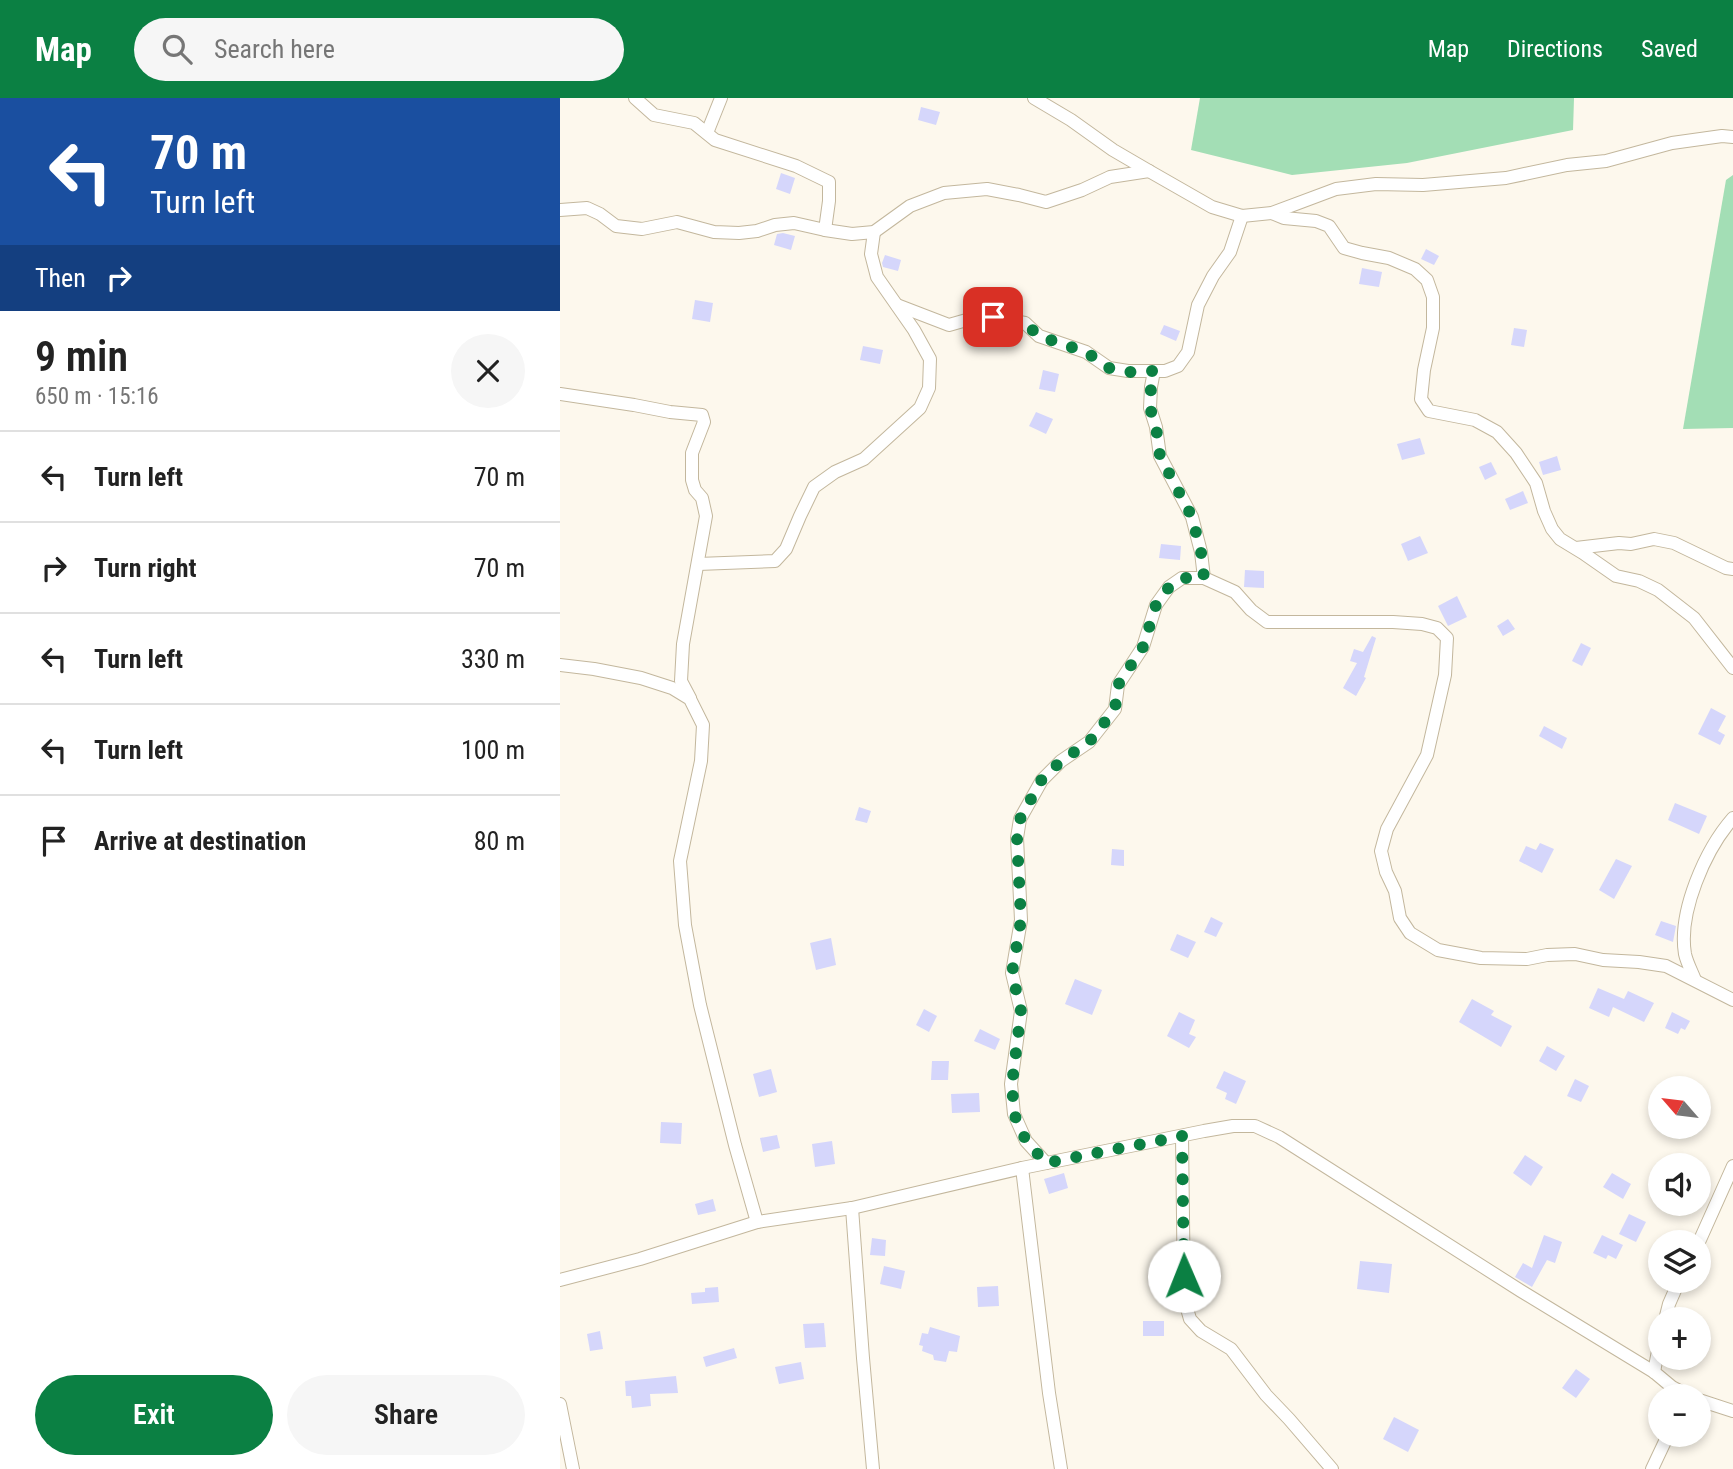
<!DOCTYPE html>
<html lang="en">
<head>
<meta charset="utf-8">
<style>
	body { margin:0; font-family:"Roboto Condensed",sans-serif; background:#f6f6f6; color:#222; height:100vh; display:flex; flex-direction:column; font-size:26px; white-space:nowrap }
	* { box-sizing:border-box; margin:0 }
	p { font-size:23px; color:#767676 }
	.icon { flex:none; width:38px; height:38px; fill:none; stroke:currentColor; stroke-width:2; stroke-linecap:round; stroke-linejoin:round }
	.map { position:relative; flex:1; overflow:hidden }
	.panel { display:flex; flex-direction:column; background:#fff; width:560px }
	.panel>* { flex:none }
	.hud { background:#1a4fa0; color:#fff; overflow:hidden }
	.needle { width:46px; rotate:298deg }
	.tools { position:absolute; left:1088px; top:978px; display:grid; gap:14px }
	.tools a { display:grid; place-items:center; width:63px; height:63px; border-radius:50%; background:#fff; box-shadow:0 4px 10px #0003; font-size:35px }
	.pin { position:absolute; display:grid; place-items:center; width:60px; height:60px; color:#fff; margin:-30px; border-radius:14px; box-shadow:0 4px 10px #0006 }
	.me { position:absolute; width:77px; margin:-38px; rotate:359deg; stroke-linejoin:round; filter:drop-shadow(0 0 5px #0008) }
	.turn { display:flex; align-items:center; gap:24px; height:147px; padding:0 35px; font-size:32px }
	.turn .icon { width:91px; height:91px; stroke-width:2.5 }
	.turn b { display:block; font-size:49px; line-height:60px }
	.then { display:flex; align-items:center; height:66px; padding:0 35px; background:#0003; gap:14px; font-size:26px }
	.round { display:grid; place-items:center; flex:none; width:74px; height:74px; border-radius:37px; background:#f6f6f6 }
	.headline { display:flex; align-items:center; justify-content:space-between; height:119px; padding:0 35px }
	h1 { font-size:42px; font-weight:600; line-height:52px }
	.cta { display:flex; gap:14px; margin-top:auto; padding:14px 35px }
	.cta a { flex:1; height:80px; border-radius:42px; background:#0b8043; color:#fff; font-size:28px; font-weight:600; line-height:80px; text-align:center }
	.cta a+a { background:#f6f6f6; color:#222 }
	ul { padding:0; list-style:none }
	li { display:flex; align-items:center; gap:21px; height:91px; padding:0 35px; border-top:2px solid #e0e0e0 }
	li div { flex:1 }
	li b { display:block; font-size:26px }
	li em { font-style:normal }
	header { display:flex; align-items:center; gap:42px; box-sizing:border-box; height:98px; padding:0 35px; background:#0b8043; color:#fff }
	header strong { font-size:33px }
	nav { display:flex; gap:38px; margin-inline-start:auto; font-size:24px }
	.search { width:490px; height:63px; background:#f6f6f6; display:flex; align-items:center; gap:18px; box-sizing:border-box; padding:0 24px; border-radius:38px; color:#767676; font-size:26px }
	main { display:flex; flex:1; min-height:0 }
	.map>svg:first-child { display:block }
	.green { fill:#a3deb5 }
	.building { fill:#d5d6fb }
	.lines { fill:none; stroke-linecap:round; stroke-linejoin:round }
	.street-casing { stroke:#c3b79d; stroke-width:14 }
	.street { stroke:#fff; stroke-width:12 }
	.route { stroke:#0b8043; stroke-width:12; stroke-dasharray:0 21.6 }
</style>
</head>
<body>
<header>
<strong>Map</strong>
<div class="search"><svg class="icon" aria-label="search" viewBox="0 0 24 24"><circle cx="10" cy="10" r="6"/><path d="M15 15l6 6"/></svg>Search here</div>
<nav><a>Map</a><a>Directions</a><a>Saved</a></nav>
</header>
<main>
<section class="panel">
<div class="hud">
<div class="turn"><svg class="icon" aria-label="left" viewBox="0 0 24 24"><path d="M17 20v-9H6M10 6l-5 5 5 5"/></svg><div><b>70 m</b>Turn left</div></div>
<div class="then">Then<svg class="icon" aria-label="right" viewBox="0 0 24 24"><path d="M7 20v-9h11M14 6l5 5-5 5"/></svg></div>
</div>
<div class="headline"><div><h1>9 min</h1><p>650 m · 15:16</p></div><a class="round"><svg class="icon" aria-label="close" viewBox="0 0 24 24"><path d="M6 6l12 12M18 6L6 18"/></svg></a></div>
<ul>
<li><svg class="icon" aria-label="left" viewBox="0 0 24 24"><path d="M17 20v-9H6M10 6l-5 5 5 5"/></svg><div><b>Turn left</b></div><em>70 m</em></li>
<li><svg class="icon" aria-label="right" viewBox="0 0 24 24"><path d="M7 20v-9h11M14 6l5 5-5 5"/></svg><div><b>Turn right</b></div><em>70 m</em></li>
<li><svg class="icon" aria-label="left" viewBox="0 0 24 24"><path d="M17 20v-9H6M10 6l-5 5 5 5"/></svg><div><b>Turn left</b></div><em>330 m</em></li>
<li><svg class="icon" aria-label="left" viewBox="0 0 24 24"><path d="M17 20v-9H6M10 6l-5 5 5 5"/></svg><div><b>Turn left</b></div><em>100 m</em></li>
<li><svg class="icon" aria-label="arrive" viewBox="0 0 24 24"><path d="M6 21V4h12l-3 4 3 4H6"/></svg><div><b>Arrive at destination</b></div><em>80 m</em></li>
</ul>
<div class="cta"><a>Exit</a><a>Share</a></div>
</section>
<div class="map">
<svg width="1173" height="1371" viewBox="0 0 1173 1371">
	<rect width="100%" height="100%" fill="#fdf8ed"/>
	<g class="green">
		<polygon points="640,0 1014,0 1013,32 847,65 732,77 631,52"/>
		<polygon points="1173,77 1173,330 1123,331 1166,82"/>
	</g>
	<g class="building">
		<polygon points="361,9 380,14 376,27 358,22"/>
		<polygon points="221,75 235,80 230,96 216,91"/>
		<polygon points="223,135 235,138 231,152 214,147 217,136"/>
		<polygon points="866,151 879,158 874,167 861,161"/>
		<polygon points="325,157 341,162 338,173 323,169 322,165"/>
		<polygon points="802,170 822,174 819,189 799,186"/>
		<polygon points="135,202 153,205 150,224 132,221"/>
		<polygon points="604,227 620,233 616,243 600,236"/>
		<polygon points="954,230 967,232 964,249 951,247"/>
		<polygon points="303,248 323,252 320,266 300,262"/>
		<polygon points="483,272 499,276 495,294 479,291"/>
		<polygon points="476,314 493,321 486,336 469,328"/>
		<polygon points="860,340 865,356 842,362 837,346"/>
		<polygon points="997,358 1001,372 983,377 979,364"/>
		<polygon points="931,364 937,376 925,382 919,369"/>
		<polygon points="963,393 968,405 950,412 945,401"/>
		<polygon points="860,438 868,455 848,463 841,446"/>
		<polygon points="601,446 621,448 620,462 599,460"/>
		<polygon points="685,472 704,473 704,490 684,489"/>
		<polygon points="897,498 907,519 888,528 878,508"/>
		<polygon points="948,521 955,531 943,538 937,528"/>
		<polygon points="812,538 816,540 804,579 806,580 796,598 783,590 797,565 790,563 794,551 803,554"/>
		<polygon points="1021,545 1031,550 1022,568 1012,563"/>
		<polygon points="1151,610 1166,618 1158,633 1165,637 1160,647 1138,636"/>
		<polygon points="984,628 1007,640 1002,651 979,638"/>
		<polygon points="1115,705 1147,718 1139,736 1108,722"/>
		<polygon points="299,709 311,713 307,725 295,722"/>
		<polygon points="980,745 994,751 982,775 959,763 966,748 976,752"/>
		<polygon points="552,751 564,752 564,768 551,767"/>
		<polygon points="1056,761 1072,768 1054,801 1039,792"/>
		<polygon points="651,819 663,825 656,839 644,834"/>
		<polygon points="1101,823 1116,828 1113,844 1095,837"/>
		<polygon points="617,836 636,844 628,860 610,852"/>
		<polygon points="271,840 276,867 256,872 250,845"/>
		<polygon points="515,881 542,892 532,917 505,906"/>
		<polygon points="1038,890 1064,901 1068,893 1094,905 1084,924 1053,909 1049,919 1029,910"/>
		<polygon points="912,901 934,913 931,917 952,928 941,949 899,924"/>
		<polygon points="364,911 377,918 369,934 356,927"/>
		<polygon points="619,914 635,922 629,936 636,939 629,950 607,938"/>
		<polygon points="1112,914 1130,923 1125,932 1121,930 1118,936 1105,930"/>
		<polygon points="420,931 440,941 435,952 414,943"/>
		<polygon points="987,948 1005,958 996,973 979,963"/>
		<polygon points="372,963 389,963 388,982 371,982"/>
		<polygon points="211,971 217,994 199,999 193,976"/>
		<polygon points="664,973 686,983 676,1006 665,1001 667,995 656,990"/>
		<polygon points="1015,981 1029,988 1021,1004 1007,998"/>
		<polygon points="419,995 420,1014 392,1015 391,996"/>
		<polygon points="101,1024 122,1025 121,1046 100,1045"/>
		<polygon points="217,1037 220,1050 203,1054 200,1040"/>
		<polygon points="272,1043 275,1066 255,1069 252,1046"/>
		<polygon points="965,1057 983,1069 971,1088 953,1075"/>
		<polygon points="504,1075 508,1090 489,1096 484,1081"/>
		<polygon points="1052,1075 1071,1086 1063,1101 1043,1089"/>
		<polygon points="153,1101 156,1113 138,1117 135,1106"/>
		<polygon points="1069,1116 1086,1124 1076,1144 1059,1136"/>
		<polygon points="984,1137 1002,1144 995,1165 987,1162 972,1189 955,1179 963,1165 972,1170"/>
		<polygon points="1042,1137 1063,1147 1056,1161 1048,1157 1046,1161 1033,1155"/>
		<polygon points="312,1140 326,1142 325,1158 310,1157"/>
		<polygon points="800,1163 832,1166 829,1195 797,1191"/>
		<polygon points="324,1168 345,1173 341,1191 320,1186"/>
		<polygon points="438,1188 439,1208 418,1209 417,1189"/>
		<polygon points="158,1189 159,1204 132,1206 131,1195 145,1194 145,1190"/>
		<rect x="583" y="1223" width="21" height="15"/>
		<polygon points="264,1225 266,1249 245,1250 243,1226"/>
		<polygon points="370,1229 400,1238 397,1254 389,1253 386,1264 374,1262 373,1257 362,1253 363,1248 359,1247 362,1235 368,1236"/>
		<polygon points="40,1233 43,1251 30,1253 27,1236"/>
		<polygon points="174,1250 177,1260 146,1269 143,1259"/>
		<polygon points="241,1264 244,1281 219,1286 215,1269"/>
		<polygon points="1016,1271 1030,1281 1016,1300 1002,1290"/>
		<polygon points="116,1278 118,1295 90,1296 91,1308 72,1310 71,1298 66,1298 65,1283"/>
		<polygon points="834,1319 859,1332 848,1354 823,1341"/>
	</g>
	<g class="lines">
		<g class="street-casing">
			<g id="street">
				<polyline points="75,0 94,17 134,25 155,42 236,68 269,84 269,103 265,132"/>
				<polyline points="474,0 511,22 553,52 589,73 652,109 682,118 712,115 776,91 816,86 863,87 946,80 1007,67 1046,63 1112,45 1162,38 1173,39"/>
				<polyline points="147,35 161,0"/>
				<polyline points="0,112 27,110 40,116 56,128 82,131 117,124 154,134 179,135 197,133 215,127 234,125 265,132 292,136 314,134 350,108 384,95 427,91 459,97 486,104 522,92 550,79 589,73"/>
				<polyline points="712,115 724,120 756,123 769,128 784,150 802,155 829,160 855,171 867,182 873,199 873,230 864,272 861,301 869,313 915,322 937,334 956,355 976,385 984,413 992,431 1000,441 1023,455 1056,478 1079,483 1098,492 1134,520 1173,570"/>
				<polyline points="337,207 389,227 410,221 433,219 465,225 479,238 526,254 549,270 568,273 605,273 618,268 628,254 638,207 653,178 670,154 682,118"/>
				<polyline points="594,273 591,289 590,310 596,329 600,358 632,419 641,454 644,480"/>
				<polyline points="0,296 74,307 110,314 142,317 144,324 132,355 132,382 135,392 142,400 146,418 123,546 121,583 130,600"/>
				<polyline points="1016,450 1059,445 1071,446 1094,441 1114,445 1166,470 1173,471"/>
				<polyline points="138,466 215,463 226,451 240,418 254,389 275,374 304,361 360,310 369,290 370,261 354,232 317,179 311,156 314,134"/>
				<polyline points="0,567 34,571 81,580 112,590 130,601 143,627 141,663 120,763 125,827 140,907 175,1047 197,1124"/>
				<path d="M 1135,882 C 1132,874 1127,865 1125,856 C 1118,814 1145,752 1173,720"/>
				<polyline points="622,1038 624,1200 630,1221 641,1233 671,1251 706,1297 729,1321 772,1371"/>
				<polyline points="486,1065 466,1043 454,1016 451,986 461,913 452,875 461,822 457,740 460,721 482,682 501,663 529,644 555,611 558,587 583,549 596,507 609,489 622,480 644,480 675,494 691,512 707,524 833,524 862,526 877,530 887,540 885,577 867,657 827,731 821,753 826,774 835,793 840,820 850,835 878,852 921,860 967,861 987,857 1015,856 1043,862 1079,864 1106,868 1173,902"/>
				<polyline points="462,1070 489,1295 501,1371"/>
				<polyline points="292,1110 303,1260 313,1371"/>
				<polyline points="1139,1144 1173,1068"/>
				<polyline points="0,1182 80,1161 197,1124 292,1110 462,1070 644,1033 673,1028 695,1028 719,1039 961,1193 1094,1274 1112,1289 1129,1298"/>
				<polyline points="1105,1222 1109,1206 1119,1183"/>
				<polyline points="1094,1274 1101,1237"/>
				<polyline points="1139,1302 1173,1313"/>
				<polyline points="0,1306 13,1371"/>
				<polyline points="1092,1371 1108,1337"/>
			</g>
		</g>
		<use href="#street" class="street"/>
	</g>
	<g class="lines">
		<polyline class="route" points="433,219 465,225 479,238 526,254 549,270 568,274 594,273 591,289 590,310 596,329 600,358 632,419 641,454 644,480 622,480 609,489 596,507 583,549 558,587 555,611 529,644 501,663 482,681 460,721 457,740 461,822 452,875 461,913 452,986 454,1016 466,1043 486,1065 622,1038 624,1178"/>
	</g>
</svg>
<div class="tools">
<a><svg class="needle" viewBox="-14 -14 28 28"><path d="M0-13l5 13h-10z" fill="#e53935"/><path d="M0 13l5-13h-10z" fill="#767676"/></svg></a>
<a><svg class="icon" aria-label="sound" viewBox="0 0 24 24"><path d="M4 9h4l5-4v14l-5-4H4zM17 9q2 3 0 6"/></svg></a>
<a><svg class="icon" aria-label="layers" viewBox="0 0 24 24"><path d="M12 4l9 5-9 5-9-5zM3 14l9 5 9-5"/></svg></a>
<a>+</a>
<a>−</a>
</div>
<div class="pin" style="left:433px;top:219px;background:#d93025"><svg class="icon" aria-label="arrive" viewBox="0 0 24 24"><path d="M6 21V4h12l-3 4 3 4H6"/></svg></div>
<svg class="me" style="left:624px;top:1178px" viewBox="-20 -20 40 40"><circle r="19" fill="#fff"/><path d="M0-13L10 11 0 6-10 11z" fill="#0b8043"/></svg>
</div>
</main>
</body>
</html>
